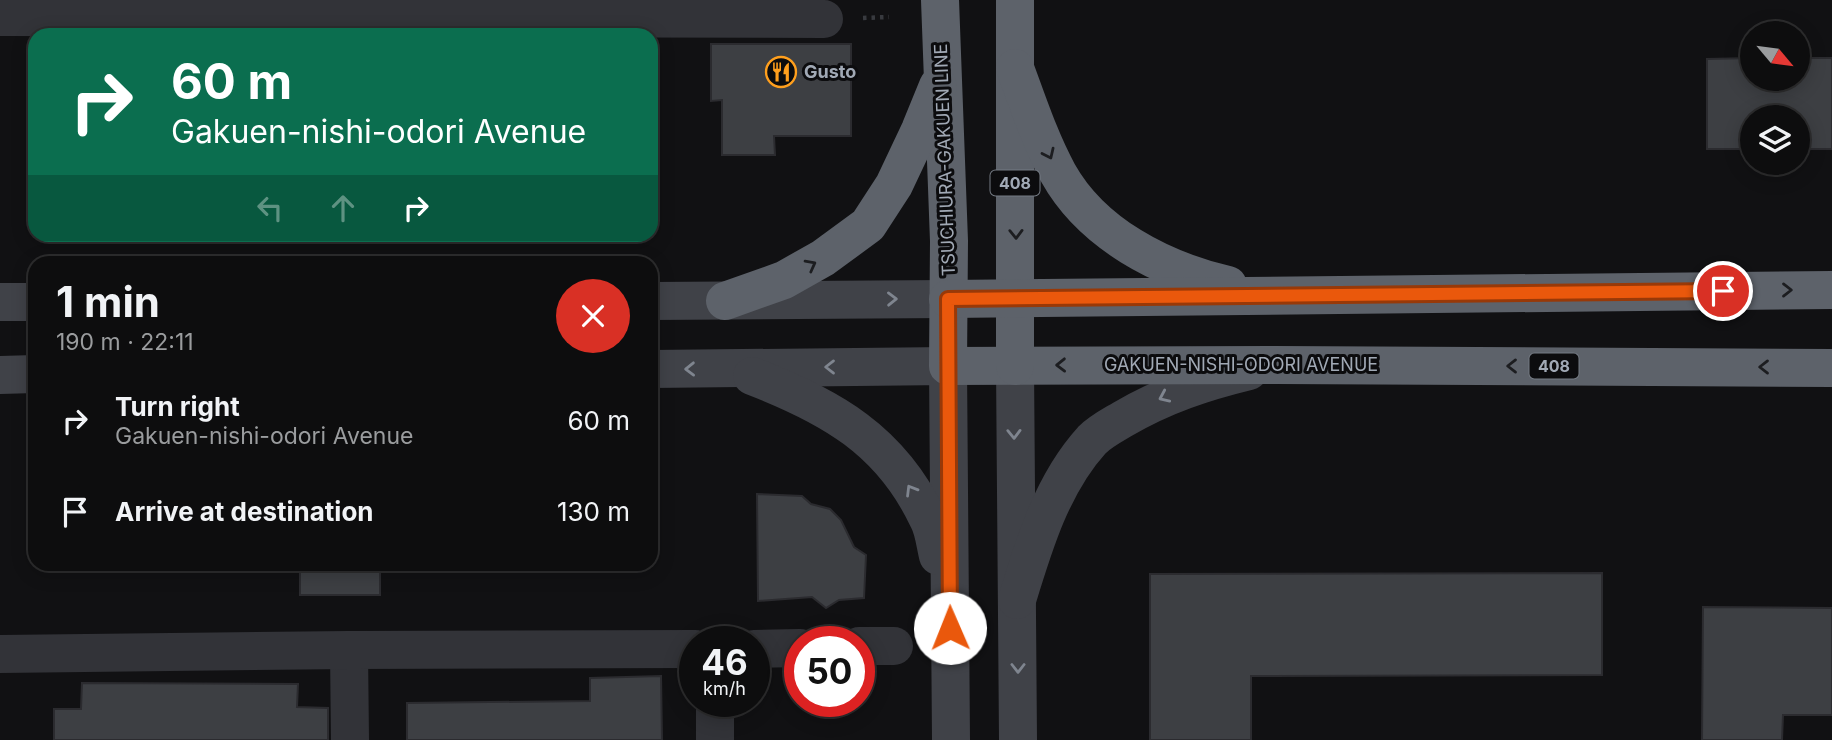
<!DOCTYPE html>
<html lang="en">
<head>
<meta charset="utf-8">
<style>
	body { margin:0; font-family:Inter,sans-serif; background:#1b1b1c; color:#f1f3f6; height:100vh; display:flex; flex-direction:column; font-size:26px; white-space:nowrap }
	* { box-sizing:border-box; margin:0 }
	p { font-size:23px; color:#9a9c9e }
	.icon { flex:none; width:38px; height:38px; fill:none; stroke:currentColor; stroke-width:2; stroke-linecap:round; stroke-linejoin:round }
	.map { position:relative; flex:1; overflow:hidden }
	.side { position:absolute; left:28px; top:256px; width:630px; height:315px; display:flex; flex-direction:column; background:#0d0d0e; border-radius:21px; box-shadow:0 4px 18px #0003,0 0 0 2px #2d2d2e }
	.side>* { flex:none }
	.banner { position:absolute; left:28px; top:28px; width:630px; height:214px; border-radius:21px; box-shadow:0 4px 18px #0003,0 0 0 2px #2d2d2e; background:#0b6e4f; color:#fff; overflow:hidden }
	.needle { width:46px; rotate:119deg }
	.controls { position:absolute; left:1740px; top:21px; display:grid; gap:14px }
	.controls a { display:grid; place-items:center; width:70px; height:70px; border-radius:50%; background:#0d0d0e; box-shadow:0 4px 18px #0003,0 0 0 2px #2d2d2e; font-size:35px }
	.speed { position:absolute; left:679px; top:626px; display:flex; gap:14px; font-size:35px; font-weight:700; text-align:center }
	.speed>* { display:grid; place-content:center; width:91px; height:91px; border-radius:50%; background:#0d0d0e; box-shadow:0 4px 18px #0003,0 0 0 2px #2d2d2e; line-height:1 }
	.speed small { font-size:18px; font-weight:400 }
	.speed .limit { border:10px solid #d22; background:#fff; color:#111 }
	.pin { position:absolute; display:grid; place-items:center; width:60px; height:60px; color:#fff; margin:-30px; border:4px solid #fff; border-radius:50%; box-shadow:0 2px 7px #0007 }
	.me { position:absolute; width:77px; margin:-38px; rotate:359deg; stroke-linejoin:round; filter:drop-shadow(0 0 5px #0008) }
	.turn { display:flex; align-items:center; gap:24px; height:147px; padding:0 28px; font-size:32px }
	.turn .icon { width:91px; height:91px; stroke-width:2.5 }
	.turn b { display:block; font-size:49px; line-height:60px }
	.lanes { display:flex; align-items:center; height:66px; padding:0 28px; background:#0003; justify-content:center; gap:35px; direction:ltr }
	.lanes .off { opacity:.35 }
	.round { display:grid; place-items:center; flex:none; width:74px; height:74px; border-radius:37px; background:#1b1b1c }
	.summary { display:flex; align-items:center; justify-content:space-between; height:119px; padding:0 28px }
	h1 { font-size:42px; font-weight:700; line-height:52px }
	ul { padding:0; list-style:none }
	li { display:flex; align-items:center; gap:21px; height:91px; padding:0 28px }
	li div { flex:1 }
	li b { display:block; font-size:26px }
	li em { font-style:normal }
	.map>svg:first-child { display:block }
	.building { fill:#3d3f43; stroke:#2b2b2f; stroke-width:2 }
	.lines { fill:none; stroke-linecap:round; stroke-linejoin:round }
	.path { stroke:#383a3f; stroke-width:4.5; stroke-dasharray:3.5 5; stroke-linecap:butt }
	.street { stroke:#323338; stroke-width:38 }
	.secondary { stroke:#404248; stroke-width:38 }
	.highway { stroke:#5d626a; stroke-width:38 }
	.oneway { stroke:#1c1d20 }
	.oneway2 { stroke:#7f858f }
	.route-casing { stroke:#983908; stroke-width:18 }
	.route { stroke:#ea580c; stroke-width:12 }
	.labels { text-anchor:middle; stroke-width:6; stroke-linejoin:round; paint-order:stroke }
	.shield { fill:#0c0c0e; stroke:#747a83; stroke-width:2 }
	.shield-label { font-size:16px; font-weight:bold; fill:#a1a9b5 }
	.poi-label { font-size:18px; font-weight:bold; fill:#a1a9b5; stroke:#0c0c0e; text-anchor:start }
	.street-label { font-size:18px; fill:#a1a9b5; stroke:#0c0c0e }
</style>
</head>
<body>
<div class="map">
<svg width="1832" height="740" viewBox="0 0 1832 740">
	<rect width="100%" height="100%" fill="#111113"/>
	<g class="building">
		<polygon points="711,44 851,44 851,136 774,136 775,155 722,155 722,100 711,101"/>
		<polygon points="1752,58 1752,79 1797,79 1797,58 1832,58 1832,149 1797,149 1797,117 1752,117 1752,149 1707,149 1707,59"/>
		<polygon points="757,494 802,496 811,504 830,509 841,520 854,547 866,555 864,598 839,600 826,608 812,597 758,601"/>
		<rect x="300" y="564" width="80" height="31"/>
		<polygon points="1602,573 1602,675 1251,676 1251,740 1150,740 1150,574"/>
		<polygon points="1703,607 1832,608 1832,715 1783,715 1782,740 1702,740"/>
		<polygon points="661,676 662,740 407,740 407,703 590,701 590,678"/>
		<polygon points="82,683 298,684 297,707 328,708 328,740 54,740 54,709 81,709"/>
	</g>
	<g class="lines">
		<polyline class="path" points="863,18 889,17"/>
		<g class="street">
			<polyline points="0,17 824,19"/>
			<polyline points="859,646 894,646"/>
			<polyline points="754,649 800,648"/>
			<polyline points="349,650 350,740"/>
			<polyline points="0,654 349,650 695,649"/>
			<polyline points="715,702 715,740"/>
		</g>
		<g class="secondary">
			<polyline points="651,301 948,299"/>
			<polyline points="0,302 35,302"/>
			<polyline points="1015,366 1018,740"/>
			<polyline points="651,369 948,366 951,740"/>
			<polyline points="0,375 35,374"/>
			<path d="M 752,376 C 830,406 891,440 928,519 C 934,530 935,544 938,556"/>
			<path d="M 1017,600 C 1034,544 1052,484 1092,440 C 1101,431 1113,425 1123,419 C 1164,395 1204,382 1249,371"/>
		</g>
		<g class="highway">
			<polyline points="940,0 949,241 948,366 1277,365 1832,368"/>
			<polyline points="1015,0 1015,366"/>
			<path d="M 1015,68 C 1028,103 1040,140 1058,173 C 1092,234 1162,270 1228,285"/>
			<polyline points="948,299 1832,290"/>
			<polyline points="725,301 784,280 823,258 868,225 894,185 920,130 938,86"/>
		</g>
	</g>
	<defs><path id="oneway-chevron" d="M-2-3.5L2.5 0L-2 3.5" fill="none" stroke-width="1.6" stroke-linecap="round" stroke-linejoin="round" transform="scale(1.75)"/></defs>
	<g class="oneway">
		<use href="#oneway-chevron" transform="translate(1049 154) rotate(65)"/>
		<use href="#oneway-chevron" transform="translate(1016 234) rotate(89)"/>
		<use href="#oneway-chevron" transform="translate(811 265) rotate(-28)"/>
		<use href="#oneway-chevron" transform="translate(1787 290)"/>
		<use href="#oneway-chevron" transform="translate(1061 365) rotate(179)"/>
		<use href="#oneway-chevron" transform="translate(1512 366) rotate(-180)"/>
		<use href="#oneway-chevron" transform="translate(1764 367) rotate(-180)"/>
	</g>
	<g class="oneway2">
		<use href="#oneway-chevron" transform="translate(892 299) rotate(-1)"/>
		<use href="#oneway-chevron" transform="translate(830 367) rotate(180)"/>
		<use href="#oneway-chevron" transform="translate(690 369) rotate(179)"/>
		<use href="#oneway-chevron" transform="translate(1164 397) rotate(156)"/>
		<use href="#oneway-chevron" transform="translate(1014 434) rotate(89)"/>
		<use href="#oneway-chevron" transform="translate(911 490) rotate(-121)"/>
		<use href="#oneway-chevron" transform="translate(1018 668) rotate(90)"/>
	</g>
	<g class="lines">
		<g class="route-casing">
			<polyline id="route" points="950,628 948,299 1723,291"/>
		</g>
		<use href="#route" class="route"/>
	</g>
	<defs>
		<g id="restaurant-ring" transform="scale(1.575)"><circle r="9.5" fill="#0c0c0e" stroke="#ff9f1d" stroke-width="1.5"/><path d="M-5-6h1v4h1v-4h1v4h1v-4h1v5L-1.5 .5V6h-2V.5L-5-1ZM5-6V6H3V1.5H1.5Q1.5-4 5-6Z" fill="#ff9f1d"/></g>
	</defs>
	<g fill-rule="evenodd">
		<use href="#restaurant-ring" x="781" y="72"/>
	</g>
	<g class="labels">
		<g class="shield">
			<rect x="990.5" y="170.5" width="49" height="25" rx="5"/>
			<rect x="1529.5" y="353.5" width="49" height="25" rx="5"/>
		</g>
		<g class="shield-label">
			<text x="1015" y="189">408</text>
			<text x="1554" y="372">408</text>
		</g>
		<g class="poi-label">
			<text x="804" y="78">Gusto</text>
		</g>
		<g class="street-label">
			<text transform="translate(945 160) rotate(-92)" y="6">TSUCHIURA-GAKUEN LINE</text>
			<text x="1241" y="371">GAKUEN-NISHI-ODORI AVENUE</text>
		</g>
	</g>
</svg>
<div class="controls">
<a><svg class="needle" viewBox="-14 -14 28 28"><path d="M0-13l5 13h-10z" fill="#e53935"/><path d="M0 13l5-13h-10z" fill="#9a9c9e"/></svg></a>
<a><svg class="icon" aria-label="layers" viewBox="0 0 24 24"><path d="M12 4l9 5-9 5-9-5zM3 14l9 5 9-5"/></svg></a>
</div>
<div class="speed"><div>46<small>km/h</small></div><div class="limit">50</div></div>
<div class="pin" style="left:1723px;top:291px;background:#d93025"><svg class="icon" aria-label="arrive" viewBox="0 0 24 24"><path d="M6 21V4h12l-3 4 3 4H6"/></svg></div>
<svg class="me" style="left:950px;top:628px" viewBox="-20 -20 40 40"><circle r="19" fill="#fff"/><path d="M0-13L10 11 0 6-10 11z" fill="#ea580c"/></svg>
<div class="banner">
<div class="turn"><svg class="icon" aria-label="right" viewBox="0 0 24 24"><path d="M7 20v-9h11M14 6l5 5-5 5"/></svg><div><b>60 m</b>Gakuen-nishi-odori Avenue</div></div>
<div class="lanes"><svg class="icon off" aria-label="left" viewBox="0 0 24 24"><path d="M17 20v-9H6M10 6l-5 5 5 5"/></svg><svg class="icon off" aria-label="ahead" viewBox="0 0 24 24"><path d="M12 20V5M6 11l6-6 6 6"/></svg><svg class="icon" aria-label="right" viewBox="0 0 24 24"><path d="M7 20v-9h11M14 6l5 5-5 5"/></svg></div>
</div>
<section class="side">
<div class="summary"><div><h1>1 min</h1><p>190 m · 22:11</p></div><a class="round" style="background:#d93025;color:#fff"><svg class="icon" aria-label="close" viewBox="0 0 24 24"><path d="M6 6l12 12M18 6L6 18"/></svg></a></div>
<ul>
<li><svg class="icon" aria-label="right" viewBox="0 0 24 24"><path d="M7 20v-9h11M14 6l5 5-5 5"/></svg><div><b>Turn right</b><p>Gakuen-nishi-odori Avenue</p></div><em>60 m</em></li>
<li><svg class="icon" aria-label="arrive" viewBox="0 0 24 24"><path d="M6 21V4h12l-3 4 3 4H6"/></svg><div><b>Arrive at destination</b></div><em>130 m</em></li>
</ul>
</section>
</div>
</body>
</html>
